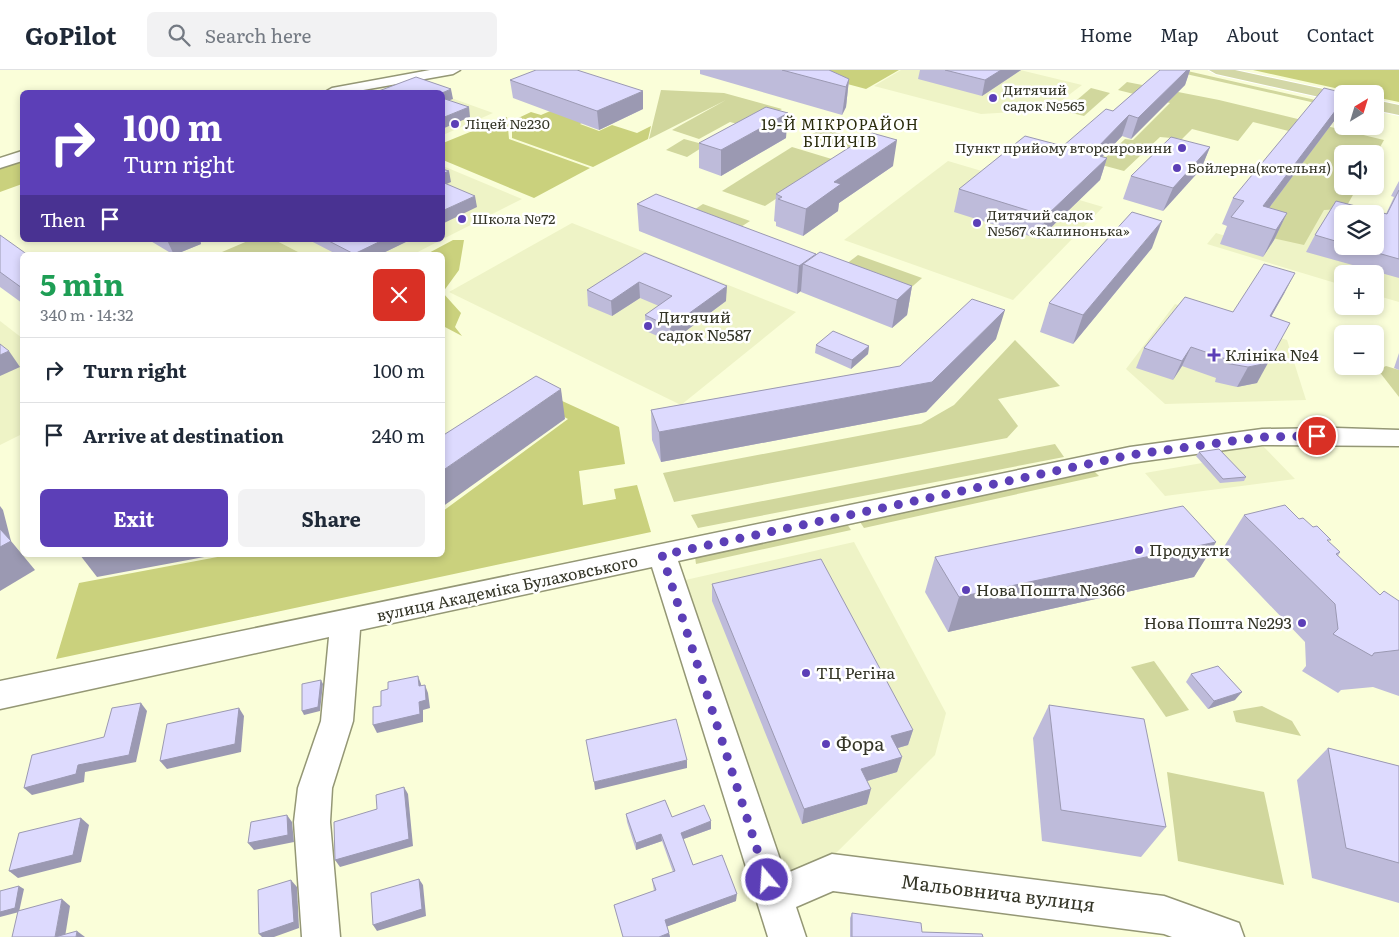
<!DOCTYPE html>
<html lang="en">
<head>
<meta charset="utf-8">
<style>
	body { margin:0; font-family:Literata,serif; background:#f2f2f3; color:#1f2937; height:100vh; display:flex; flex-direction:column; font-size:19px; white-space:nowrap }
	* { box-sizing:border-box; margin:0 }
	p { font-size:16px; color:#747a83 }
	.icon { flex:none; width:28px; height:28px; fill:none; stroke:currentColor; stroke-width:2; stroke-linecap:round; stroke-linejoin:round }
	.map { position:relative; flex:1; overflow:hidden }
	.details { position:absolute; left:20px; top:182px; width:425px; height:305px; display:flex; flex-direction:column; background:#fff; border-radius:8px; box-shadow:0 2px 8px #0003 }
	.details>* { flex:none }
	.hud { position:absolute; left:20px; top:20px; width:425px; height:152px; border-radius:8px; box-shadow:0 2px 8px #0003; background:#5c3fb7; color:#fff; overflow:hidden }
	.needle { width:32px; rotate:38deg }
	.controls { position:absolute; left:1334px; top:15px; display:grid; gap:10px }
	.controls a { display:grid; place-items:center; width:50px; height:50px; border-radius:8px; background:#fff; box-shadow:0 2px 8px #0003; font-size:25px }
	.pin { position:absolute; display:grid; place-items:center; width:42px; height:42px; color:#fff; margin:-21px; border:2px solid #fff; border-radius:50%; box-shadow:0 1px 5px #0007 }
	.me { position:absolute; width:55px; margin:-28px; rotate:342deg; stroke-linejoin:round; filter:drop-shadow(0 0 4px #0008) }
	.turn { display:flex; align-items:center; gap:18px; height:105px; padding:0 20px; font-size:22px }
	.turn .icon { width:65px; height:65px; stroke-width:2.5 }
	.turn b { display:block; font-size:35px; line-height:42px }
	.then { display:flex; align-items:center; height:48px; padding:0 20px; background:#0003; gap:10px; font-size:19px }
	.round { display:grid; place-items:center; flex:none; width:52px; height:52px; border-radius:8px; background:#f2f2f3 }
	.headline { display:flex; align-items:center; justify-content:space-between; height:85px; padding:0 20px }
	h1 { font-size:30px; font-weight:700; line-height:38px; color:#1e9e55 }
	.primary-button { display:flex; gap:10px; margin-top:auto; padding:10px 20px }
	.primary-button a { flex:1; height:58px; border-radius:8px; background:#5c3fb7; color:#fff; font-size:20px; font-weight:700; line-height:58px; text-align:center }
	.primary-button a+a { background:#f2f2f3; color:#1f2937 }
	ul { padding:0; list-style:none }
	li { display:flex; align-items:center; gap:15px; height:65px; padding:0 20px; border-top:1px solid #e0e1e3 }
	li div { flex:1 }
	li b { display:block; font-size:19px }
	li em { font-style:normal }
	header { display:flex; align-items:center; gap:30px; box-sizing:border-box; height:70px; padding:0 25px; background:#fff; border-bottom:1px solid #e0e1e3 }
	header strong { font-size:24px }
	nav { display:flex; gap:28px; margin-inline-start:auto; font-size:18px }
	.search { width:350px; height:45px; background:#f2f2f3; display:flex; align-items:center; gap:12px; box-sizing:border-box; padding:0 18px; border-radius:8px; color:#747a83; font-size:19px }
	.map>svg:first-child { display:block }
	.built { fill:#eef3c6 }
	.green { fill:#d1d79d }
	.forest { fill:#cad17d }
	.lines { fill:none; stroke-linecap:round; stroke-linejoin:round }
	.minor-casing { stroke:#949775; stroke-width:3 }
	.major-casing { stroke:#fff; stroke-width:2 }
	.minor { fill:#fff; fill-rule:evenodd }
	.major { fill:#d3d7a7; fill-rule:evenodd }
	.wall { fill:#bebbda; fill-rule:evenodd }
	.shaded-wall { fill:#9b99b2 }
	.building { fill:#dddafe; stroke:#9b99b2 }
	.route { stroke:#5c3fb7; stroke-width:9; stroke-dasharray:0 16.2 }
	.poi-dot { fill:#5c3fb7; stroke:#fff; stroke-width:2 }
	.labels { text-anchor:middle; stroke-width:5; stroke-linejoin:round; paint-order:stroke }
	.far-poi-label { font-size:14px; fill:#343527; stroke:#fff; text-anchor:start }
	.far-neighbourhood-label { font-size:15px; letter-spacing:1px; fill:#2a2c0d; stroke:#fff }
	.poi-label { font-size:16px; fill:#343527; stroke:#fff; text-anchor:start }
	.street-label { font-size:16px; fill:#343527; stroke:#fff }
	.near-poi-label { font-size:19px; fill:#343527; stroke:#fff; text-anchor:start }
	.near-street-label { font-size:19px; fill:#343527; stroke:#fff }
</style>
</head>
<body>
<header>
<strong>GoPilot</strong>
<div class="search"><svg class="icon" aria-label="search" viewBox="0 0 24 24"><circle cx="10" cy="10" r="6"/><path d="M15 15l6 6"/></svg>Search here</div>
<nav><a>Home</a><a>Map</a><a>About</a><a>Contact</a></nav>
</header>
<div class="map">
<svg width="1399" height="867" viewBox="0 0 1399 867">
	<rect width="100%" height="100%" fill="#fafed9"/>
	<g class="built">
		<polygon points="901,0 1020,0 1082,15 1049,40 981,44 874,16"/>
		<polygon points="443,25 493,43 443,65"/>
		<polygon points="948,91 1103,137 1013,230 844,170"/>
		<polygon points="443,96 522,129 443,169"/>
		<polygon points="1322,138 1344,144 1342,144 1342,176 1375,176 1399,159 1399,232 1375,225 1375,204 1342,204 1342,215 1207,174 1216,163 1251,174"/>
		<polygon points="572,153 796,242 681,335 449,222"/>
		<polygon points="275,170 441,170 412,185 304,185"/>
		<polygon points="1175,234 1287,270 1306,330 1165,334 1126,299"/>
		<polygon points="0,251 22,268 22,364 0,375"/>
		<polygon points="1260,373 1295,409 1165,426 1145,403 1225,389 1219,379"/>
		<polygon points="854,472 946,643 935,685 829,790 782,807 681,511"/>
	</g>
	<g class="green">
		<polygon points="1168,0 1183,0 1342,36 1342,39"/>
		<polygon points="1127,12 1219,30 1384,70 1375,86 1375,84 1342,84 1342,116 1358,116 1345,139 1324,140 1304,175 1250,163 1320,69 1253,52 1238,71 1192,59 1182,69 1160,67 1124,101 1061,84 1068,78 1106,87 1125,69 1133,70 1170,33 1118,20"/>
		<polygon points="1091,18 1110,23 1084,46 1064,41"/>
		<polygon points="661,20 724,23 782,39 749,57 730,52 699,69 672,60 726,30 649,69"/>
		<polygon points="821,58 863,71 850,79 809,67"/>
		<polygon points="684,69 706,75 687,87 666,80"/>
		<polygon points="792,77 835,90 765,136 722,121"/>
		<polygon points="703,134 750,151 730,164 683,147"/>
		<polygon points="250,170 275,170 304,185 215,185"/>
		<polygon points="858,185 922,208 906,222 841,198"/>
		<polygon points="1015,270 1060,316 998,329 1018,356 1007,368 674,432 663,403 921,354 954,335"/>
		<polygon points="1386,296 1399,300 1399,327 1378,300"/>
		<polygon points="1055,374 1064,387 698,458 691,445"/>
		<polygon points="1091,398 1099,406 864,458 856,446"/>
		<polygon points="843,448 851,460 696,494 694,480"/>
		<polygon points="1154,591 1189,640 1166,647 1131,597"/>
		<polygon points="1262,636 1292,651 1301,666 1236,652 1233,641"/>
		<polygon points="1167,702 1264,722 1284,815 1178,791"/>
	</g>
	<g class="forest">
		<polygon points="818,0 899,0 866,19 810,4"/>
		<polygon points="1253,0 1399,0 1399,32 1375,27 1375,24 1362,24"/>
		<polygon points="555,39 587,50 580,54 599,61 612,55 637,63 651,56 648,69 593,97 512,68 512,51 531,42 541,45"/>
		<polygon points="507,47 509,69 590,98 534,128 443,90 443,73"/>
		<polygon points="22,92 22,114 0,122 0,99"/>
		<polygon points="453,170 464,170 459,200 443,222 442,185 425,185"/>
		<polygon points="443,223 461,243 455,257 462,266 443,256"/>
		<polygon points="525,314 619,357 625,394 579,401 583,435 616,429 614,419 637,415 651,462 56,589 79,513 228,485 442,485 443,441 568,349 538,333 443,370"/>
	</g>
	<g class="lines">
		<g class="minor-casing">
			<g id="minor">
				<polygon points="430,0 460,0 453,4 352,22 325,22 332,18"/>
				<polygon points="22,81 22,91 0,98 0,88"/>
				<polygon points="1336,358 1399,360 1399,376 1262,375 1130,393 678,491 785,804 832,784 1164,826 1239,853 1244,867 1172,867 1164,864 833,821 796,837 806,867 768,867 652,497 360,560 353,651 332,718 330,752 340,867 302,867 294,752 298,718 321,651 329,567 0,639 0,611 1130,377 1262,359"/>
			</g>
		</g>
		<g class="major-casing">
			<g id="major">
				<polygon points="1209,0 1235,0 1342,23 1342,32 1216,4"/>
				<polygon points="1375,30 1399,35 1399,45 1375,40"/>
			</g>
		</g>
		<use href="#minor" class="minor"/>
		<use href="#major" class="major"/>
	</g>
	<g class="wall">
		<polygon points="700,0 829,0 849,9 846,37 842,45 700,4"/>
		<polygon points="920,0 1021,0 982,26 918,9"/>
		<polygon points="1160,0 1190,0 1185,15 1131,69 1122,66 1102,87 1107,88 1100,110 1039,169 954,142 959,119 1063,76 1113,41"/>
		<polygon points="510,10 643,39 599,60 513,28"/>
		<polygon points="1342,24 1342,37 1337,47 1269,138 1287,143 1274,170 1263,187 1220,174 1227,156 1222,154 1233,128"/>
		<polygon points="786,68 721,106 699,98 699,73"/>
		<polygon points="1210,77 1201,99 1163,141 1123,129 1131,106"/>
		<polygon points="893,96 839,133 838,141 803,166 776,156 776,152 774,151 776,124"/>
		<path d="M 1399,111 L 1399,208 L 1306,182 L 1315,165 L 1336,131 L 1386,144 L 1394,127 L 1391,126 ZM 1342,144 L 1375,144 L 1375,176 L 1342,176 Z"/>
		<polygon points="637,134 816,184 912,216 907,245 892,258 801,222 801,221 797,224 639,161"/>
		<polygon points="0,165 22,185 22,233 0,217"/>
		<polygon points="149,170 200,170 201,174 174,185"/>
		<polygon points="309,170 410,170 379,185 338,185"/>
		<polygon points="1152,178 1073,274 1040,262 1049,233"/>
		<polygon points="645,183 726,231 671,272 646,261 645,245 659,236 640,228 612,246 588,236 587,220"/>
		<polygon points="1285,222 1271,247 1257,313 1237,317 1215,312 1216,308 1182,296 1173,310 1136,298 1144,278 1233,242"/>
		<polygon points="996,269 926,342 661,392 652,370 651,340 900,296"/>
		<polygon points="816,275 869,276 868,284 851,299 815,283"/>
		<polygon points="1399,283 1399,300 1394,298"/>
		<polygon points="1199,382 1246,407 1244,411 1220,413 1196,386"/>
		<polygon points="1244,445 1299,449 1329,472 1340,482 1338,486 1380,525 1399,531 1399,626 1373,617 1341,620 1338,623 1302,601 1306,596 1305,572 1220,483"/>
		<polygon points="1216,472 1194,507 948,562 925,522 935,487"/>
		<polygon points="712,514 913,660 908,675 898,678 902,687 897,702 867,711 867,734 802,754 712,531"/>
		<polygon points="1191,604 1235,630 1208,639 1186,612"/>
		<polygon points="1049,635 1166,757 1141,787 1042,771 1033,668"/>
		<polygon points="1328,678 1399,696 1399,833 1312,808 1297,710"/>
		<polygon points="626,744 672,747 711,759 683,769 693,795 736,831 667,856 669,863 670,867 623,867 614,835 654,821 652,809 673,802 662,771 636,780 627,752"/>
		<polygon points="852,843 922,862 983,867 850,867 850,848"/>
	</g>
	<g class="shaded-wall">
		<polygon points="1001,0 1021,0 982,26 985,10"/>
		<polygon points="1187,0 1190,0 1185,15 1131,69 1138,48"/>
		<polygon points="849,9 846,37 842,45 846,17"/>
		<polygon points="451,19 453,29 442,33 442,23"/>
		<polygon points="643,21 643,39 599,60 597,41"/>
		<polygon points="1342,32 1342,37 1337,47 1257,154 1263,136"/>
		<polygon points="469,37 470,47 442,59 442,48"/>
		<polygon points="788,43 786,68 721,106 721,80"/>
		<polygon points="1129,45 1122,66 1084,106 1091,84"/>
		<polygon points="897,70 893,96 839,133 838,141 803,166 806,139 834,112"/>
		<polygon points="1210,77 1201,99 1163,141 1173,118"/>
		<polygon points="1107,88 1100,110 1039,169 1046,146"/>
		<polygon points="449,101 451,112 442,116 442,104"/>
		<polygon points="475,126 477,137 442,154 442,141"/>
		<polygon points="1287,143 1274,170 1263,187 1276,160"/>
		<polygon points="1162,151 1152,178 1073,274 1083,245"/>
		<polygon points="167,170 200,170 201,174 174,185"/>
		<polygon points="383,170 410,170 379,185 354,185 354,184"/>
		<polygon points="816,184 803,194 801,221 797,224 799,196"/>
		<polygon points="1295,203 1285,222 1260,266 1270,246"/>
		<polygon points="639,212 640,228 612,246 611,231"/>
		<polygon points="727,216 726,231 671,272 670,257"/>
		<polygon points="912,216 907,245 892,258 897,230"/>
		<polygon points="1005,240 996,269 926,342 661,392 659,362 932,312"/>
		<polygon points="869,276 868,284 851,299 852,290"/>
		<polygon points="1191,277 1182,296 1173,310 1182,291"/>
		<polygon points="9,281 20,297 0,306 0,285"/>
		<polygon points="1268,293 1257,313 1237,317 1248,297"/>
		<polygon points="561,319 565,349 442,437 442,401"/>
		<polygon points="0,436 3,440 11,471 35,500 0,521"/>
		<polygon points="1216,472 1194,507 948,562 959,527"/>
		<polygon points="80,485 215,485 97,507"/>
		<polygon points="418,606 421,614 422,624 419,616"/>
		<polygon points="321,610 323,614 320,641 304,645 302,641"/>
		<polygon points="425,615 428,623 430,638 423,640 423,652 377,663 373,655 419,632"/>
		<polygon points="1242,622 1235,630 1208,639 1214,631"/>
		<polygon points="141,633 147,641 136,692 85,702 84,712 32,725 24,718 78,695"/>
		<polygon points="239,638 244,646 241,682 167,699 160,691"/>
		<polygon points="913,660 908,675 887,681 891,666"/>
		<polygon points="902,687 897,702 857,714 861,699"/>
		<polygon points="687,690 687,698 595,720 594,712"/>
		<polygon points="404,717 408,724 413,776 340,797 335,790"/>
		<polygon points="871,719 867,734 802,754 804,739"/>
		<polygon points="287,745 292,752 294,772 254,780 248,773"/>
		<polygon points="81,748 89,755 81,792 18,808 9,801"/>
		<polygon points="711,751 711,759 681,770 681,763"/>
		<polygon points="661,764 662,771 636,780 636,773"/>
		<polygon points="419,809 423,815 426,846 377,861 373,855"/>
		<polygon points="291,810 297,817 299,858 274,867 262,867 259,864"/>
		<polygon points="19,816 24,819 19,842 0,847 0,842"/>
		<polygon points="737,824 736,831 666,857 665,850"/>
		<polygon points="62,829 70,836 65,867 55,867"/>
		<polygon points="77,861 85,867 76,867"/>
		<polygon points="669,863 670,867 659,867"/>
	</g>
	<g class="building">
		<polygon points="536,0 577,0 643,21 597,41 510,10"/>
		<polygon points="782,0 829,0 849,9 846,17"/>
		<polygon points="945,0 1001,0 985,10"/>
		<polygon points="1160,0 1187,0 1138,48 1129,45 1091,84 1107,88 1046,146 959,119 1025,66 1063,76 1106,39 1113,41"/>
		<polygon points="416,7 451,19 442,23 376,22"/>
		<polygon points="1324,18 1348,24 1342,24 1342,32 1263,136 1287,143 1276,160 1231,147 1244,131 1233,128"/>
		<polygon points="442,28 469,37 442,48"/>
		<polygon points="766,37 788,43 721,80 699,73"/>
		<polygon points="872,63 897,70 834,112 841,114 806,139 778,129 782,127 776,124"/>
		<polygon points="1171,67 1210,77 1173,118 1131,106"/>
		<polygon points="442,99 449,101 442,104"/>
		<polygon points="442,112 475,126 442,141"/>
		<polygon points="1399,120 1399,189 1353,176 1375,176 1375,144 1342,144 1342,173 1315,165 1336,131 1387,144"/>
		<polygon points="656,124 816,184 799,196 637,134"/>
		<polygon points="1132,142 1162,151 1083,245 1049,233"/>
		<polygon points="0,165 28,185 22,185 22,218 0,202"/>
		<polygon points="327,170 383,170 354,184"/>
		<polygon points="820,182 912,216 897,230 803,194"/>
		<polygon points="645,183 727,216 670,257 645,245 672,226 639,212 611,231 587,220"/>
		<polygon points="1264,194 1295,203 1270,246 1290,253 1268,293 1248,297 1225,293 1226,289 1191,277 1182,291 1144,278 1185,227 1233,242"/>
		<polygon points="972,229 1005,240 932,312 659,362 651,340 900,296"/>
		<polygon points="833,261 869,276 852,290 816,275"/>
		<polygon points="0,274 9,281 0,285"/>
		<polygon points="536,306 561,319 442,401 442,366"/>
		<polygon points="1219,379 1246,407 1223,409 1199,382"/>
		<polygon points="1285,435 1299,449 1303,448 1313,457 1317,456 1331,470 1327,470 1340,482 1336,484 1380,525 1384,521 1399,531 1399,580 1374,583 1372,586 1333,564 1338,559 1335,534 1244,445"/>
		<polygon points="1183,436 1216,472 959,527 935,487"/>
		<polygon points="0,459 11,471 0,477"/>
		<polygon points="821,489 913,660 891,666 902,687 861,699 871,719 804,739 712,514"/>
		<polygon points="1218,596 1242,622 1214,631 1191,604"/>
		<polygon points="418,606 419,616 425,615 426,630 419,632 420,644 373,655 373,637 381,636 381,621 388,619 388,612"/>
		<polygon points="321,610 318,637 302,641 302,614"/>
		<polygon points="141,633 129,685 78,695 76,704 24,718 32,685 104,667 112,638"/>
		<polygon points="1049,635 1144,649 1166,757 1061,740"/>
		<polygon points="239,638 235,674 160,691 167,654"/>
		<polygon points="676,649 687,690 594,712 586,670"/>
		<polygon points="1328,678 1399,696 1399,793 1346,778"/>
		<polygon points="404,717 409,769 335,790 334,752 377,739 376,725"/>
		<polygon points="665,730 672,747 704,735 711,751 681,763 693,795 722,785 737,824 665,850 669,863 659,867 623,867 614,835 656,820 652,809 675,801 661,764 636,773 626,744"/>
		<polygon points="287,745 288,765 248,773 251,752"/>
		<polygon points="81,748 73,785 9,801 19,763"/>
		<polygon points="419,809 422,839 373,855 371,823"/>
		<polygon points="291,810 294,852 259,864 258,820"/>
		<polygon points="19,816 15,838 0,842 0,821"/>
		<polygon points="62,829 55,867 12,867 18,841"/>
		<polygon points="852,843 921,853 922,862 982,864 983,867 852,867"/>
		<polygon points="77,861 76,867 55,867"/>
	</g>
	<g class="lines">
		<polyline class="route" points="767,810 662,485 1130,385 1262,367 1317,366"/>
	</g>
	<g class="poi-dot">
		<circle cx="993" cy="28" r="5"/>
		<circle cx="455" cy="54" r="5"/>
		<circle cx="1182" cy="78" r="5"/>
		<circle cx="1177" cy="98" r="5"/>
		<circle cx="462" cy="149" r="5"/>
		<circle cx="977" cy="153" r="5"/>
		<circle cx="648" cy="256" r="5"/>
		<path d="M1211.5 277.5h5v5h5v5h-5v5h-5v-5h-5v-5h5z"/>
		<circle cx="1139" cy="480" r="5"/>
		<circle cx="966" cy="520" r="5"/>
		<circle cx="1302" cy="553" r="5"/>
		<circle cx="806" cy="603" r="5"/>
		<circle cx="826" cy="674" r="5"/>
	</g>
	<g class="labels">
		<g class="far-poi-label">
			<text x="1003" y="25">Дитячий<tspan x="1003" dy="16">садок №565</tspan></text>
			<text x="465" y="59">Ліцей №230</text>
			<text x="1172" y="83" text-anchor="end">Пункт прийому вторсировини</text>
			<text x="1187" y="103">Бойлерна(котельня)</text>
			<text x="987" y="150">Дитячий садок<tspan x="987" dy="16">№567 «Калинонька»</tspan></text>
			<text x="472" y="154">Школа №72</text>
		</g>
		<g class="far-neighbourhood-label">
			<text x="840" y="60">19-Й МІКРОРАЙОН<tspan x="840" dy="17">БІЛИЧІВ</tspan></text>
		</g>
		<g class="poi-label">
			<text x="658" y="253">Дитячий<tspan x="658" dy="18">садок №587</tspan></text>
			<text x="1225" y="291">Клініка №4</text>
			<text x="1149" y="486">Продукти</text>
			<text x="976" y="526">Нова Пошта №366</text>
			<text x="1292" y="559" text-anchor="end">Нова Пошта №293</text>
			<text x="816" y="609">ТЦ Регіна</text>
		</g>
		<g class="street-label">
			<text transform="translate(507 518) rotate(-12)" y="6">вулиця Академіка Булаховського</text>
		</g>
		<g class="near-poi-label">
			<text x="836" y="681">Фора</text>
		</g>
		<g class="near-street-label">
			<text transform="translate(998 823) rotate(7)" y="7">Мальовнича вулиця</text>
		</g>
	</g>
</svg>
<div class="controls">
<a><svg class="needle" viewBox="-14 -14 28 28"><path d="M0-13l5 13h-10z" fill="#e53935"/><path d="M0 13l5-13h-10z" fill="#747a83"/></svg></a>
<a><svg class="icon" aria-label="sound" viewBox="0 0 24 24"><path d="M4 9h4l5-4v14l-5-4H4zM17 9q2 3 0 6"/></svg></a>
<a><svg class="icon" aria-label="layers" viewBox="0 0 24 24"><path d="M12 4l9 5-9 5-9-5zM3 14l9 5 9-5"/></svg></a>
<a>+</a>
<a>−</a>
</div>
<div class="pin" style="left:1317px;top:366px;background:#d93025"><svg class="icon" aria-label="arrive" viewBox="0 0 24 24"><path d="M6 21V4h12l-3 4 3 4H6"/></svg></div>
<svg class="me" style="left:767px;top:810px" viewBox="-20 -20 40 40"><circle r="17" fill="#5c3fb7" stroke="#fff" stroke-width="3"/><path d="M0-11L8 9 0 5-8 9z" fill="#fff"/></svg>
<div class="hud">
<div class="turn"><svg class="icon" aria-label="right" viewBox="0 0 24 24"><path d="M7 20v-9h11M14 6l5 5-5 5"/></svg><div><b>100 m</b>Turn right</div></div>
<div class="then">Then<svg class="icon" aria-label="arrive" viewBox="0 0 24 24"><path d="M6 21V4h12l-3 4 3 4H6"/></svg></div>
</div>
<section class="details">
<div class="headline"><div><h1>5 min</h1><p>340 m · 14:32</p></div><a class="round" style="background:#d93025;color:#fff"><svg class="icon" aria-label="close" viewBox="0 0 24 24"><path d="M6 6l12 12M18 6L6 18"/></svg></a></div>
<ul>
<li><svg class="icon" aria-label="right" viewBox="0 0 24 24"><path d="M7 20v-9h11M14 6l5 5-5 5"/></svg><div><b>Turn right</b></div><em>100 m</em></li>
<li><svg class="icon" aria-label="arrive" viewBox="0 0 24 24"><path d="M6 21V4h12l-3 4 3 4H6"/></svg><div><b>Arrive at destination</b></div><em>240 m</em></li>
</ul>
<div class="primary-button"><a>Exit</a><a>Share</a></div>
</section>
</div>
</body>
</html>
